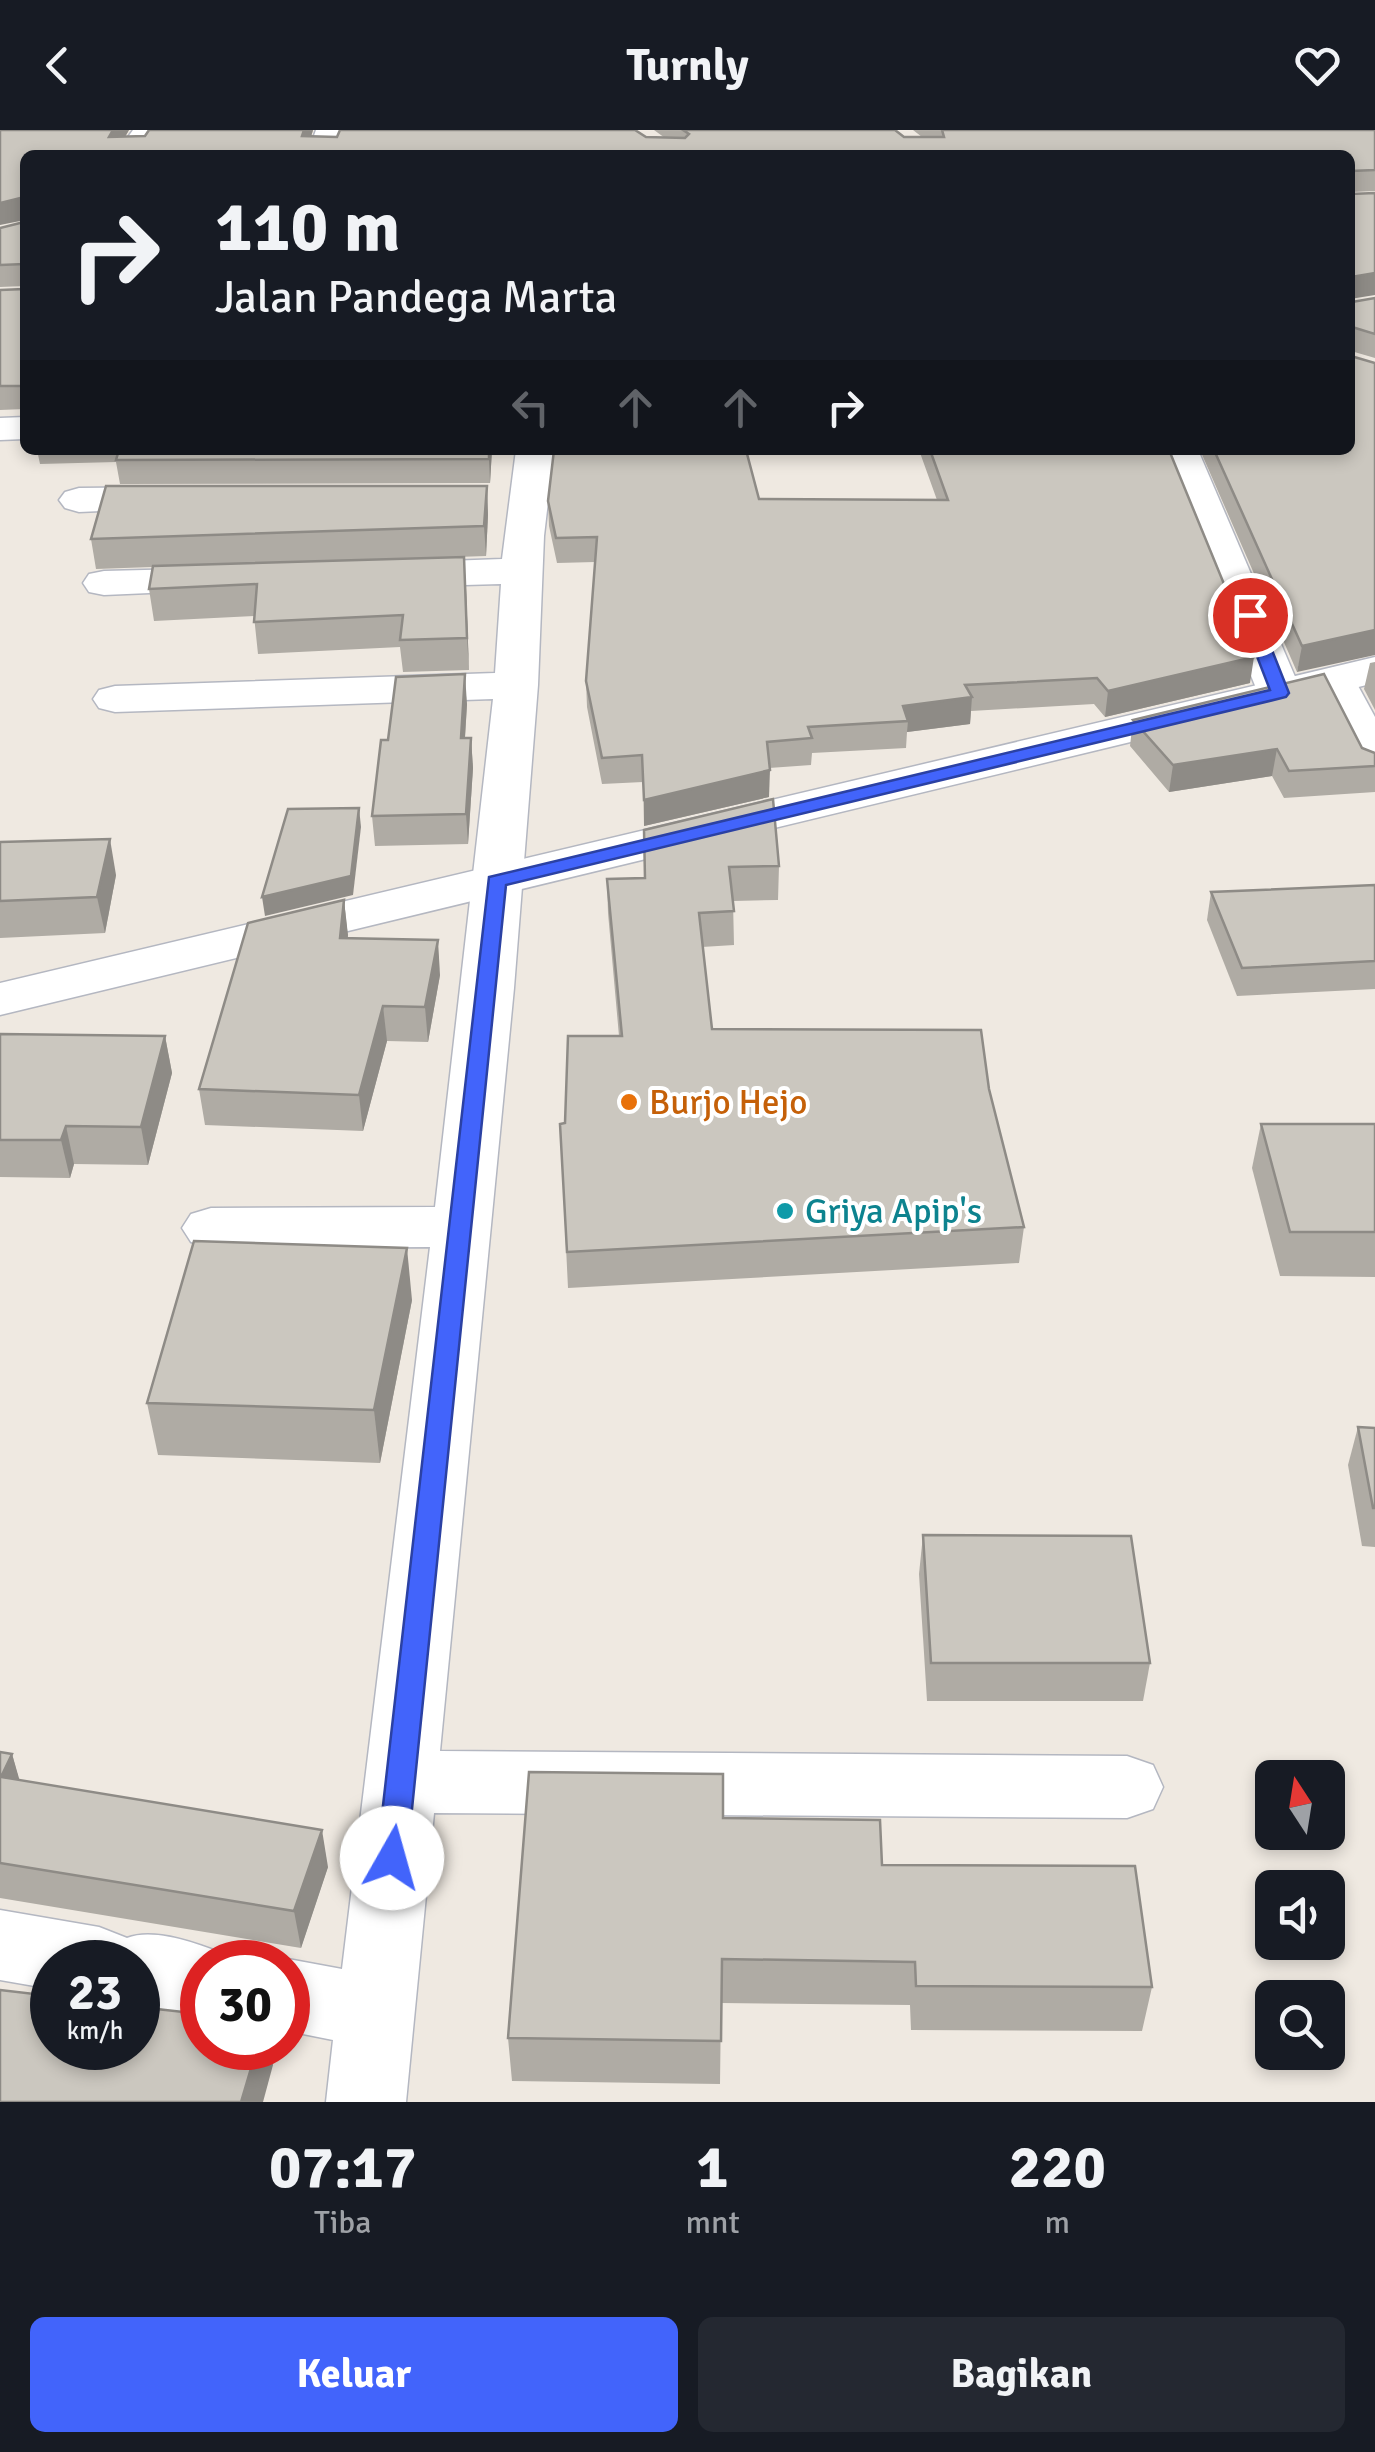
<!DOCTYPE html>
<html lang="id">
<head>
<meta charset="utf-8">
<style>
	body { margin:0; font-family:Signika,sans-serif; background:#242831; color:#f1f3f6; height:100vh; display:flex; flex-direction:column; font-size:38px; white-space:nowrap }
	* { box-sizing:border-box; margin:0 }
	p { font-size:32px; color:#9ea1a6 }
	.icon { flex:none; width:55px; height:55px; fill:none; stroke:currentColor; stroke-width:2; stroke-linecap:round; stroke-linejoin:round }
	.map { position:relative; height:1972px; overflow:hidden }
	.drawer { display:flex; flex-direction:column; background:#171b24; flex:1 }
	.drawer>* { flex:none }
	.hud { position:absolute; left:20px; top:20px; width:1335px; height:305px; border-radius:15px; box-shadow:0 5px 15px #0003; background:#171b24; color:#f1f3f6; overflow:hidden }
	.needle { width:65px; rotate:348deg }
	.fabs { position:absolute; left:1255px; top:1630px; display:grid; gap:20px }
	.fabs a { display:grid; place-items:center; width:90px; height:90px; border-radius:15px; background:#171b24; box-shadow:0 5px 15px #0003; font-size:50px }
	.speed { position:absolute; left:30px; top:1810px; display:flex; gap:20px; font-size:50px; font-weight:700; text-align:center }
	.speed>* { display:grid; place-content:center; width:130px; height:130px; border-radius:50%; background:#171b24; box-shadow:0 5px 15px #0003; line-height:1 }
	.speed small { font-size:25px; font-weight:400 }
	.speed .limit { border:15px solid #d22; background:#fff; color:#111 }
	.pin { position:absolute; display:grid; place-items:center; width:85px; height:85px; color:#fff; margin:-42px; border:5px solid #fff; border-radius:50%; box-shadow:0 2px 10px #0007 }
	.me { position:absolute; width:110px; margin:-55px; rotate:7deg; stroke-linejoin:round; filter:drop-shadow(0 0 8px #0008) }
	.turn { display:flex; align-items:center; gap:35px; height:210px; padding:0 30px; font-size:45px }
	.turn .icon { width:130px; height:130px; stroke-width:2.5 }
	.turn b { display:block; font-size:70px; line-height:85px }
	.lanes { display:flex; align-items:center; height:95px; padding:0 30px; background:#0003; justify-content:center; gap:50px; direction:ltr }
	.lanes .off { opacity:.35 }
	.eta { display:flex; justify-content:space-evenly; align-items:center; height:170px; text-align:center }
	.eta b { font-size:60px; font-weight:700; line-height:70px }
	.cta { display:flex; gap:20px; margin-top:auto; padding:20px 30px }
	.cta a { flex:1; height:115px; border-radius:15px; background:#4264fb; color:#fff; font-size:40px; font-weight:700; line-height:115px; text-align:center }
	.cta a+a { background:#242831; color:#f1f3f6 }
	header { display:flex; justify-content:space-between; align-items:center; height:130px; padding:0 30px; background:#171b24; font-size:45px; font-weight:700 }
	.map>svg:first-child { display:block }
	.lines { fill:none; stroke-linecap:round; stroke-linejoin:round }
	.minor-casing { stroke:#b4b7c1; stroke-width:3 }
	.tertiary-casing { stroke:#b4b7c1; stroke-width:3 }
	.minor { fill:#fff; fill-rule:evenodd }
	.tertiary { fill:#fff; fill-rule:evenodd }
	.wall { fill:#afaba4 }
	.shaded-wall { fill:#8e8b86 }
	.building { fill:#cbc7bf; stroke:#8e8b86; stroke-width:2.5 }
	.route { fill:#4264fb; stroke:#2b41a3; stroke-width:2.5 }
	.food-dot { fill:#e8710a; stroke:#fff; stroke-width:4 }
	.culture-dot { fill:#0f9aa8; stroke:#fff; stroke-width:4 }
	.labels { text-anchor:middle; stroke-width:8; stroke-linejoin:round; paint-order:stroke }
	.food-label { font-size:35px; fill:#c56008; stroke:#fff; text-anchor:start }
	.culture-label { font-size:35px; fill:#0d838f; stroke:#fff; text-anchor:start }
</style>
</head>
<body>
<header><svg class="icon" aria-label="back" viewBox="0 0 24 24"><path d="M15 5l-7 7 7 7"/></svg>Turnly<svg class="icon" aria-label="heart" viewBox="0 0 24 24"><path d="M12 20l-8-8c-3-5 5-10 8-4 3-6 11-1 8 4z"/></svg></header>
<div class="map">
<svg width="1375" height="1972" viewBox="0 0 1375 1972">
	<rect width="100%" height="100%" fill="#efe9e1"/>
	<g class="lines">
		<g class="minor-casing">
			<g id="minor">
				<polygon points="133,0 163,0 145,25 115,25"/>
				<polygon points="316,0 346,0 337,25 307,25"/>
				<polygon points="25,287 25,309 0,310 0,288"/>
				<polygon points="516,320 554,320 544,406 538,555 514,858 440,1621 1127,1626 1153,1635 1163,1657 1153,1679 1127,1688 434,1683 406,1972 326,1972 333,1910 288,1901 288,1832 279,1832 288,1829 342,1839 430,1117 211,1118 191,1112 182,1098 191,1084 211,1078 435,1077 493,569 115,582 99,578 93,569 99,560 115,556 495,543 501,454 392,457 377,454 371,445 377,436 392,433 502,429"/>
				<polygon points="1160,320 1198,320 1302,563 1296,572 1280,576 1264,572 1258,563"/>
				<polygon points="176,357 190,361 196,369 190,377 79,382 65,378 59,370 65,362 79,358"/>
				<polygon points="226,438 241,441 247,450 241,459 104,465 89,462 83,453 89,444 104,441"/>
				<polygon points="1335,537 1350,541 1375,587 1375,647 1359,643 1352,633 1313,550 1320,541"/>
				<path d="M 0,1780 L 99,1797 L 127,1808 C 155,1797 202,1815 229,1826 L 232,1832 L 202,1832 L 202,1887 L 138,1874 L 138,1832 L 52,1832 L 52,1859 L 0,1850 Z"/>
			</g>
		</g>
		<g class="tertiary-casing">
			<polygon id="tertiary" points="1375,527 1375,553 0,885 0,853"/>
		</g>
		<use href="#minor" class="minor"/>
		<use href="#tertiary" class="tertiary"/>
	</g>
	<g class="wall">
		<polygon points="0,0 129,0 125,7 145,6 149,0 313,0 311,7 665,8 654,0 895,0 904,7 922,7 913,0 1375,0 1375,61 1351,62 1352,172 1375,168 1375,228 1351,221 1351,226 1375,233 1297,542 1200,320 1350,320 1350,25 25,25 25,279 0,280 0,256 24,159 24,156 0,157 0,98 24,92"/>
		<polygon points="37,320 492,320 490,353 120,354 116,332 40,334"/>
		<polygon points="919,320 1169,320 1250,553 1105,587 1094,574 971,581 970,594 907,602 906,618 812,623 811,635 769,638 769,667 644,696 643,652 602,654 587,577 586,551 595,432 557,433 549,396 548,371 759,369 937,370"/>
		<polygon points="487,356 488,385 486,426 339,431 466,459 469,540 403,542 400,517 258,524 254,486 154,491 149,459 152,437 96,439 91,409"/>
		<polygon points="1375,532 1375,580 1364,559 1370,533"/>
		<polygon points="467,574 465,608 471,608 473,638 468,714 375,716 372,686 388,610"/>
		<polygon points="1133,590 1362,618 1375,622 1375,662 1284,668 1272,646 1169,662 1130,616"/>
		<polygon points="644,700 779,736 778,770 733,771 734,815 702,817 712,899 989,959 1024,1097 1019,1133 568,1158 560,994 565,993 619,906 608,783 607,749 645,748"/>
		<polygon points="0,712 116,745 105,803 0,808"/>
		<polygon points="1375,755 1375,859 1237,866 1207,790 1211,762"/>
		<polygon points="344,770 348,808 440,845 428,912 387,911 363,1001 205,995 199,959"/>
		<polygon points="0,904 165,906 172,943 148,1035 74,1034 70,1048 0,1047"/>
		<polygon points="1261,994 1375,994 1375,1147 1280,1146 1252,1038"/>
		<polygon points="412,1170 380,1333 158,1325 147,1273"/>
		<polygon points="1358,1297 1375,1298 1375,1417 1362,1416 1348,1335"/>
		<polygon points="923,1405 1150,1533 1143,1571 927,1571 919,1444"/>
		<polygon points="0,1622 12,1624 19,1650 328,1737 301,1818 0,1768"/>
		<polygon points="723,1688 882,1735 1152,1857 1142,1901 911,1900 910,1875 721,1873 720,1954 512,1951 508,1908"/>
	</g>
	<g class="shaded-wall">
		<polygon points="113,0 129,0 114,25 109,7"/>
		<polygon points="304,0 313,0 305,25 302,6"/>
		<polygon points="24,67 25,90 0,95 0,73"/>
		<polygon points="1375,143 1375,165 1350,169 1351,147"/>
		<polygon points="489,320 492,320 490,353 489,329"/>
		<polygon points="487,356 488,385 486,426 484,396"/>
		<polygon points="464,427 466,459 469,540 467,508"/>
		<polygon points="1375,500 1375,525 1297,542 1302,516"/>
		<polygon points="1254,527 1250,553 1105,587 1108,561"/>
		<polygon points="465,544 467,574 463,638 461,608"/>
		<polygon points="972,567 970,594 907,602 908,591 903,576"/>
		<polygon points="471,608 473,638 468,714 466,684"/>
		<polygon points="1277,619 1272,646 1169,662 1173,635"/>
		<polygon points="770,640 769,667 644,696 644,670"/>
		<polygon points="359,678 361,697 353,765 265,786 262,767"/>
		<polygon points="110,709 116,745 105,803 97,767"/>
		<polygon points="344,770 348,805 344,843 340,808"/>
		<polygon points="438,810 440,845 428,912 425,877"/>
		<polygon points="383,876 387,911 363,1001 359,965"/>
		<polygon points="165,906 172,943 148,1035 141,997"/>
		<polygon points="66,996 74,1034 70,1048 61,1010"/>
		<polygon points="407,1118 412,1170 380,1333 374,1280"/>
		<polygon points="12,1624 23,1662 1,1647"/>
		<polygon points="322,1700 328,1737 301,1818 294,1781"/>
		<polygon points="257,1918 270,1918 273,1935 263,1972 241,1972"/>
	</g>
	<g class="building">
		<polygon points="0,0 113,0 109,7 145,6 149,0 304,0 302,6 337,7 340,0 635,0 646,7 685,8 689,4 683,0 895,0 904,7 944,7 942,0 1375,0 1375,40 1351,41 1351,64 1375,63 1375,143 1351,147 1352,172 1375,168 1375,204 1352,197 1351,226 1375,233 1375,500 1302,516 1214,320 1350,320 1350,25 25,25 25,256 0,256 0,160 24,159 24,134 0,135 0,98 24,92 24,67 0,73"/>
		<polygon points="119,320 489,320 489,329 116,330"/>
		<polygon points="554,320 746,320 759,369 948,370 930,320 1169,320 1254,527 1108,561 1097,548 965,555 972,567 903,576 908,591 808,597 812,608 767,612 770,640 644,670 642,625 602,628 586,551 597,407 556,408 548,371"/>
		<polygon points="106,356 487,356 484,396 91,409"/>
		<polygon points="464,427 467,508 400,510 403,485 254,492 257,454 149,459 153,436"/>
		<polygon points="465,544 461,608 471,608 466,684 372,686 381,610 388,610 396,547"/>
		<polygon points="1324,544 1362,618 1375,623 1375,636 1289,641 1277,619 1173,635 1133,590"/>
		<polygon points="773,669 779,736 729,737 734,781 699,783 712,899 981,900 989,959 1024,1097 567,1122 560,994 565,993 568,906 622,906 607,749 645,748 644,700"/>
		<polygon points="359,678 351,746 262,767 288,679"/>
		<polygon points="110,709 97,767 0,771 0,712"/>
		<polygon points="1375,755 1375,831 1242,838 1211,762"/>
		<polygon points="344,770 340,808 438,810 425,877 383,876 359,965 199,959 248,793"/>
		<polygon points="0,904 165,906 141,997 66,996 61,1010 0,1010"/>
		<polygon points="1261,994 1375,994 1375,1102 1290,1102"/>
		<polygon points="194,1111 407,1118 374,1280 147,1273"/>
		<polygon points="1358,1297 1375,1298 1375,1378 1373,1378"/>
		<polygon points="923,1405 1131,1406 1150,1533 931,1533"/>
		<polygon points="0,1622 12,1624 1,1647 322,1700 294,1781 0,1733"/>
		<polygon points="529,1642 723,1644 723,1688 880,1690 882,1735 1135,1736 1152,1857 916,1856 915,1832 722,1829 721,1911 508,1908"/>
		<polygon points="0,1860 52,1866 52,1918 138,1918 138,1877 202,1884 202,1918 257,1918 241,1972 0,1972"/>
	</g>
	<polygon class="route" points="1250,480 1258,485 1289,563 1286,567 506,755 407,1728 403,1738 392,1742 381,1738 377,1728 489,747 1270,560 1241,485"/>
	<circle class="food-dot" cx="629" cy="972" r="10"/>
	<circle class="culture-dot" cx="785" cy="1081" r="10"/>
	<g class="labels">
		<g class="food-label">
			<text x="649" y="984">Burjo Hejo</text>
		</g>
		<g class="culture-label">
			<text x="805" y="1093">Griya Apip's</text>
		</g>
	</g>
</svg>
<div class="fabs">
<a><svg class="needle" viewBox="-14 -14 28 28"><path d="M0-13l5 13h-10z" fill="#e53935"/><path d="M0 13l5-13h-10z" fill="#9ea1a6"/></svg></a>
<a><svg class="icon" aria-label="sound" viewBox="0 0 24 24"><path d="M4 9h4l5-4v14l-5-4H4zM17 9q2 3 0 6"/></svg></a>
<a><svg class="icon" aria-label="search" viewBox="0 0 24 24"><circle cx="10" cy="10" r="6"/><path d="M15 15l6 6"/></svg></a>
</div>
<div class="speed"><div>23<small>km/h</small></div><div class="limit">30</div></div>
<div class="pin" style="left:1250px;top:485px;background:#d93025"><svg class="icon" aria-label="arrive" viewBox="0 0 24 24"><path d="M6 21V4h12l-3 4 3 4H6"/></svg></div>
<svg class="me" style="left:392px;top:1728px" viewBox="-20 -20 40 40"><circle r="19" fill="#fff"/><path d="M0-13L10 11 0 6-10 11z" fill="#4264fb"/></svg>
<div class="hud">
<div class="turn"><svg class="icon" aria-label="right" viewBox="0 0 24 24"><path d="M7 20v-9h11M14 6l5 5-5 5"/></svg><div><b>110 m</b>Jalan Pandega Marta</div></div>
<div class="lanes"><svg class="icon off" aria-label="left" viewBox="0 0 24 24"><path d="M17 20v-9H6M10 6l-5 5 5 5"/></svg><svg class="icon off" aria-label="ahead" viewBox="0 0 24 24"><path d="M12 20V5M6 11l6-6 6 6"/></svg><svg class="icon off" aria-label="ahead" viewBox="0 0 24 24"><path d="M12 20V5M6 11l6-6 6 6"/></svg><svg class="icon" aria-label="right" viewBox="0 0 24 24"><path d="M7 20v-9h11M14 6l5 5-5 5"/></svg></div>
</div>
</div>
<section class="drawer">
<div class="eta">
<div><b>07:17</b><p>Tiba</p></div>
<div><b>1</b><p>mnt</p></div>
<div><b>220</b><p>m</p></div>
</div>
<div class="cta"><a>Keluar</a><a>Bagikan</a></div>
</section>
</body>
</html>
